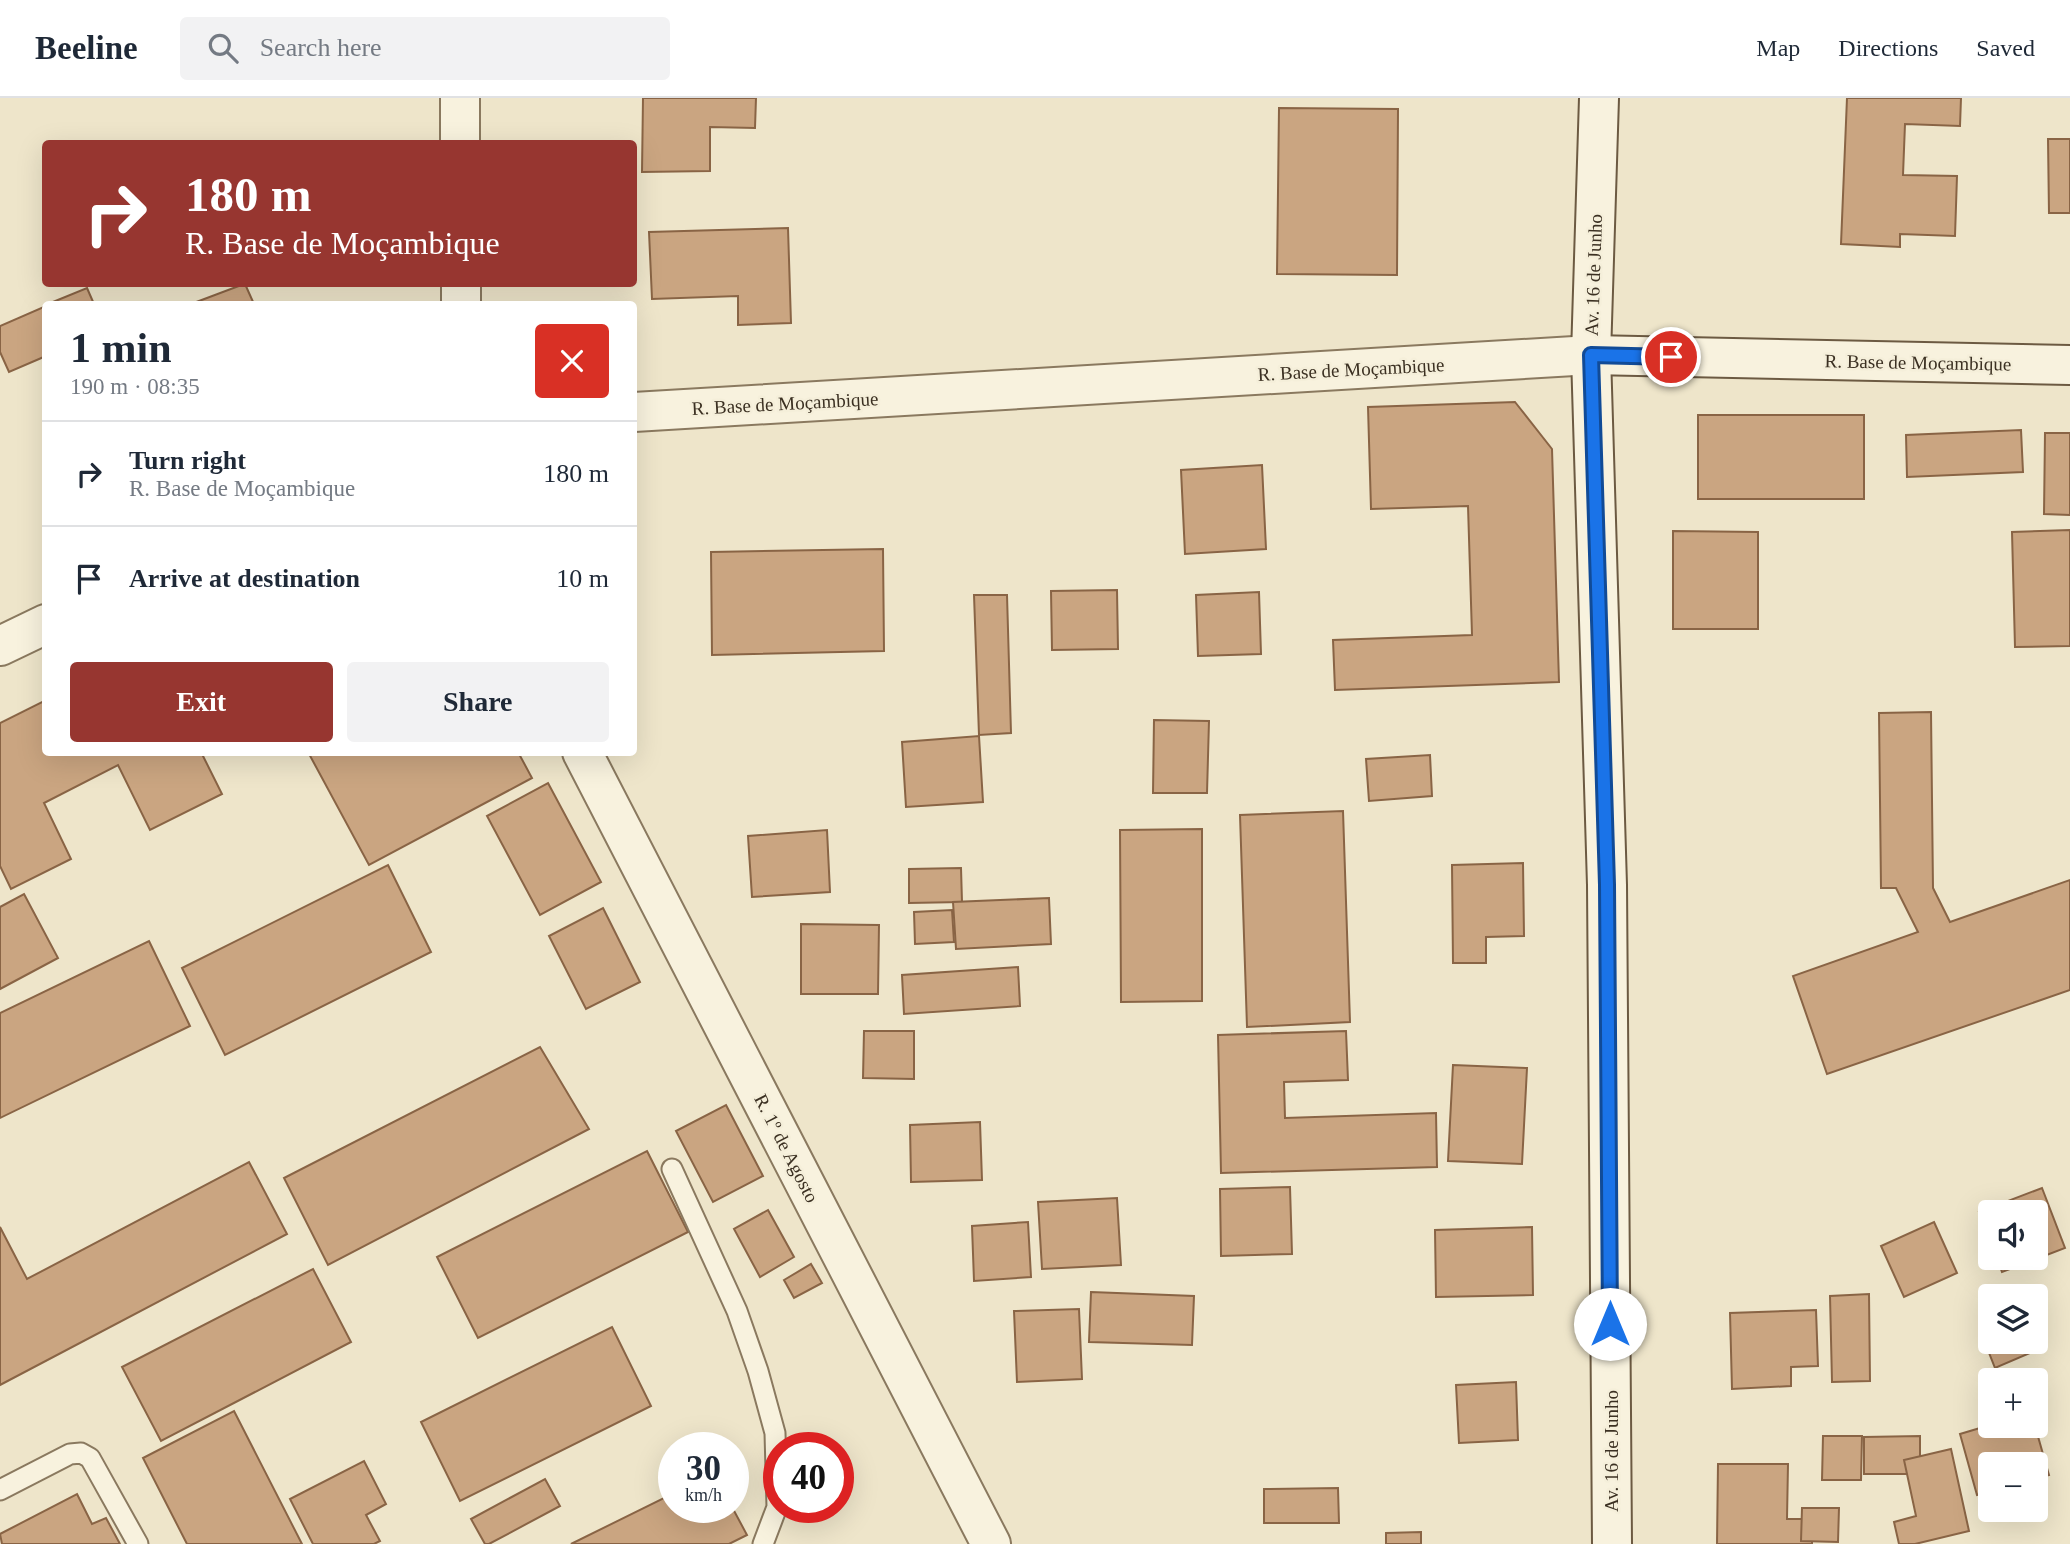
<!DOCTYPE html>
<html lang="en">
<head>
<meta charset="utf-8">
<style>
	body { margin:0; font-family:Georgia,serif; background:#f2f2f3; color:#1f2937; height:100vh; display:flex; flex-direction:column; font-size:26px; white-space:nowrap }
	* { box-sizing:border-box; margin:0 }
	p { font-size:23px; color:#747a83 }
	.icon { flex:none; width:38px; height:38px; fill:none; stroke:currentColor; stroke-width:2; stroke-linecap:round; stroke-linejoin:round }
	.map { position:relative; flex:1; overflow:hidden }
	.side { position:absolute; left:42px; top:203px; width:595px; height:455px; display:flex; flex-direction:column; background:#fff; border-radius:7px; box-shadow:0 7px 28px #0002 }
	.side>* { flex:none }
	.hud { position:absolute; left:42px; top:42px; width:595px; height:147px; border-radius:7px; box-shadow:0 7px 28px #0002; background:#973630; color:#fff; overflow:hidden }
	.fabs { position:absolute; left:1978px; top:1102px; display:grid; gap:14px }
	.fabs a { display:grid; place-items:center; width:70px; height:70px; border-radius:7px; background:#fff; box-shadow:0 7px 28px #0002; font-size:35px }
	.speed { position:absolute; left:658px; top:1334px; display:flex; gap:14px; font-size:35px; font-weight:700; text-align:center }
	.speed>* { display:grid; place-content:center; width:91px; height:91px; border-radius:50%; background:#fff; box-shadow:0 7px 28px #0002; line-height:1 }
	.speed small { font-size:18px; font-weight:400 }
	.speed .limit { border:10px solid #d22; background:#fff; color:#111 }
	.pin { position:absolute; display:grid; place-items:center; width:60px; height:60px; color:#fff; margin:-30px; border:4px solid #fff; border-radius:50%; box-shadow:0 2px 7px #0007 }
	.me { position:absolute; width:77px; margin:-38px; rotate:0deg; stroke-linejoin:round; filter:drop-shadow(0 0 5px #0008) }
	.turn { display:flex; align-items:center; gap:24px; height:147px; padding:0 28px; font-size:32px }
	.turn .icon { width:91px; height:91px; stroke-width:2.5 }
	.turn b { display:block; font-size:49px; line-height:60px }
	.round { display:grid; place-items:center; flex:none; width:74px; height:74px; border-radius:7px; background:#f2f2f3 }
	.headline { display:flex; align-items:center; justify-content:space-between; height:119px; padding:0 28px }
	h1 { font-size:42px; font-weight:800; line-height:52px }
	.primary-button { display:flex; gap:14px; margin-top:auto; padding:14px 28px }
	.primary-button a { flex:1; height:80px; border-radius:7px; background:#973630; color:#fff; font-size:28px; font-weight:800; line-height:80px; text-align:center }
	.primary-button a+a { background:#f2f2f3; color:#1f2937 }
	ul { padding:0; list-style:none }
	li { display:flex; align-items:center; gap:21px; height:105px; padding:0 28px; border-top:2px solid #e0e1e3 }
	li div { flex:1 }
	li b { display:block; font-size:26px }
	li em { font-style:normal }
	header { display:flex; align-items:center; gap:42px; box-sizing:border-box; height:98px; padding:0 35px; background:#fff; border-bottom:2px solid #e0e1e3 }
	header strong { font-size:33px }
	nav { display:flex; gap:38px; margin-inline-start:auto; font-size:24px }
	.search { width:490px; height:63px; background:#f2f2f3; display:flex; align-items:center; gap:18px; box-sizing:border-box; padding:0 24px; border-radius:7px; color:#747a83; font-size:26px }
	.map>svg:first-child { display:block }
	.building { fill:#caa581; stroke:#896445; stroke-width:2 }
	.lines { fill:none; stroke-linecap:round; stroke-linejoin:round }
	.lane-casing { stroke:#8a795f; stroke-width:23 }
	.street-casing { stroke:#8a795f; stroke-width:42 }
	.secondary-casing { stroke:#6c5a42; stroke-width:42 }
	.lane { stroke:#f8f2de; stroke-width:19 }
	.street { stroke:#f8f2de; stroke-width:38 }
	.secondary { stroke:#f8f2de; stroke-width:38 }
	.route-casing { stroke:#114b97; stroke-width:18 }
	.route { stroke:#1a73e8; stroke-width:12 }
	.labels { text-anchor:middle; stroke-width:5; stroke-linejoin:round; paint-order:stroke }
	.street-label { font-size:19px; fill:#3b3022; stroke:#f5efda }
</style>
</head>
<body>
<header>
<strong>Beeline</strong>
<div class="search"><svg class="icon" aria-label="search" viewBox="0 0 24 24"><circle cx="10" cy="10" r="6"/><path d="M15 15l6 6"/></svg>Search here</div>
<nav><a>Map</a><a>Directions</a><a>Saved</a></nav>
</header>
<div class="map">
<svg width="2070" height="1446" viewBox="0 0 2070 1446">
	<rect width="100%" height="100%" fill="#eee5ca"/>
	<g class="building">
		<polygon points="643,0 756,0 755,30 710,29 710,73 642,74"/>
		<polygon points="1847,0 1961,0 1960,28 1905,26 1903,77 1957,78 1955,138 1900,136 1900,149 1841,146"/>
		<polygon points="1279,10 1398,11 1397,177 1277,176"/>
		<polygon points="2048,41 2070,41 2070,115 2049,115"/>
		<polygon points="788,130 791,225 738,227 738,198 652,201 649,134"/>
		<polygon points="245,186 254,206 191,206 244,186"/>
		<polygon points="87,190 94,206 48,206"/>
		<polygon points="46,208 46,258 9,274 0,254 0,228"/>
		<polygon points="1515,304 1552,351 1559,584 1335,592 1333,542 1472,537 1468,408 1371,411 1368,309"/>
		<rect x="1698" y="317" width="166" height="84"/>
		<polygon points="2021,332 2023,374 1907,379 1906,337"/>
		<polygon points="2045,335 2070,335 2070,417 2044,416"/>
		<polygon points="1262,367 1266,451 1185,456 1181,372"/>
		<polygon points="2070,432 2070,548 2015,549 2012,434"/>
		<polygon points="1673,433 1758,434 1758,531 1673,531"/>
		<polygon points="883,451 884,553 712,557 711,454"/>
		<polygon points="1117,492 1118,551 1052,552 1051,493"/>
		<polygon points="1259,494 1261,556 1198,558 1196,497"/>
		<polygon points="974,497 1007,497 1011,635 979,637"/>
		<polygon points="46,602 46,654 201,654 222,696 150,732 118,667 44,705 71,761 11,791 0,768 0,625"/>
		<polygon points="1931,614 1933,790 1950,824 2070,782 2070,892 1827,976 1793,878 1918,834 1896,790 1881,790 1879,615"/>
		<polygon points="1154,622 1209,623 1207,695 1153,695"/>
		<polygon points="979,638 983,704 906,709 902,644"/>
		<polygon points="308,654 518,654 532,680 369,767"/>
		<polygon points="1430,657 1432,698 1369,703 1366,661"/>
		<polygon points="548,685 601,784 540,817 487,718"/>
		<polygon points="1343,713 1350,924 1247,929 1240,717"/>
		<polygon points="1202,731 1202,903 1121,904 1120,732"/>
		<polygon points="827,732 830,794 752,799 748,738"/>
		<polygon points="1523,765 1524,838 1486,839 1486,865 1453,865 1452,767"/>
		<polygon points="388,767 431,854 225,957 182,870"/>
		<polygon points="961,770 962,804 909,805 909,771"/>
		<polygon points="24,796 58,860 0,891 0,809"/>
		<polygon points="1049,800 1051,846 956,851 953,804"/>
		<polygon points="603,810 640,884 586,911 549,838"/>
		<polygon points="952,812 954,844 915,846 914,814"/>
		<polygon points="801,826 879,827 878,896 801,896"/>
		<polygon points="149,843 190,928 0,1020 0,915"/>
		<polygon points="1018,869 1020,908 904,916 902,877"/>
		<polygon points="864,933 914,933 914,981 863,980"/>
		<polygon points="1346,933 1348,982 1284,984 1285,1020 1436,1015 1437,1069 1221,1075 1218,937"/>
		<polygon points="540,949 589,1031 328,1167 284,1080"/>
		<polygon points="1453,967 1527,970 1522,1066 1448,1063"/>
		<polygon points="726,1007 763,1078 713,1104 676,1033"/>
		<polygon points="980,1024 982,1082 911,1084 910,1027"/>
		<polygon points="647,1053 688,1134 478,1240 437,1159"/>
		<polygon points="249,1064 287,1136 0,1287 0,1129 27,1181"/>
		<polygon points="1290,1089 1292,1156 1221,1158 1220,1091"/>
		<polygon points="2042,1090 2065,1150 2002,1174 1997,1160 2035,1160 2035,1115 1990,1115 1990,1142 1979,1114"/>
		<polygon points="1117,1100 1121,1167 1042,1171 1038,1104"/>
		<polygon points="768,1112 794,1159 760,1179 734,1131"/>
		<polygon points="1028,1124 1031,1179 974,1183 972,1128"/>
		<polygon points="1934,1124 1957,1175 1904,1199 1881,1148"/>
		<polygon points="1532,1129 1533,1197 1436,1199 1435,1132"/>
		<polygon points="811,1166 822,1185 794,1200 784,1182"/>
		<polygon points="313,1171 351,1244 161,1343 122,1269"/>
		<polygon points="1091,1194 1194,1198 1192,1247 1089,1244"/>
		<polygon points="1869,1196 1870,1283 1832,1284 1830,1198"/>
		<polygon points="1079,1211 1082,1281 1017,1284 1014,1213"/>
		<polygon points="1816,1212 1818,1268 1791,1269 1791,1288 1732,1291 1730,1215"/>
		<polygon points="612,1229 651,1308 460,1403 421,1324"/>
		<polygon points="1990,1240 1990,1244 2026,1244 2030,1255 1995,1270 1984,1242"/>
		<polygon points="2013,1273 2016,1283 1993,1283 1993,1280"/>
		<polygon points="1516,1284 1518,1342 1459,1345 1456,1287"/>
		<polygon points="234,1313 302,1446 187,1446 143,1360"/>
		<polygon points="1990,1327 2035,1328 2049,1377 2035,1381 2035,1367 1990,1367 1990,1394 1977,1397 1960,1336"/>
		<polygon points="1823,1338 1862,1338 1861,1382 1822,1382"/>
		<polygon points="1920,1338 1920,1376 1864,1376 1864,1339"/>
		<polygon points="1951,1351 1969,1433 1915,1446 1899,1446 1894,1424 1916,1418 1904,1362"/>
		<polygon points="364,1363 386,1406 366,1417 380,1443 374,1446 313,1446 290,1401"/>
		<polygon points="1718,1366 1788,1366 1787,1421 1812,1421 1812,1446 1717,1446"/>
		<polygon points="545,1381 560,1408 489,1446 485,1446 471,1421"/>
		<polygon points="1338,1390 1339,1425 1264,1425 1264,1391"/>
		<polygon points="674,1395 674,1409 732,1409 747,1437 729,1446 571,1446"/>
		<polygon points="77,1396 92,1426 106,1420 120,1446 2,1446 0,1436"/>
		<polygon points="1802,1410 1839,1410 1838,1444 1801,1443"/>
		<polygon points="1421,1434 1421,1446 1386,1446 1386,1435"/>
	</g>
	<g class="lines">
		<g class="lane-casing">
			<g id="lane">
				<polyline points="672,1071 737,1213 758,1273 775,1335 777,1409 763,1446"/>
				<polyline points="0,1392 70,1356 81,1355 90,1360 138,1446"/>
			</g>
		</g>
		<g class="street-casing">
			<g id="street">
				<polyline points="460,0 460,46"/>
				<polyline points="461,186 461,206"/>
				<polyline points="634,314 1591,257"/>
				<polyline points="0,548 46,526"/>
				<polyline points="582,654 991,1446"/>
			</g>
		</g>
		<g class="secondary-casing">
			<g id="secondary">
				<polyline points="1599,0 1591,257 1607,787 1612,1446"/>
				<polyline points="1591,257 2070,267"/>
			</g>
		</g>
		<use href="#lane" class="lane"/>
		<use href="#street" class="street"/>
		<use href="#secondary" class="secondary"/>
	</g>
	<g class="lines">
		<g class="route-casing">
			<polyline id="route" points="1610,1226 1607,787 1591,257 1671,259"/>
		</g>
		<use href="#route" class="route"/>
	</g>
	<g class="labels">
		<g class="street-label">
			<text transform="translate(1593 177) rotate(-88)" y="7">Av. 16 de Junho</text>
			<text transform="translate(1918 264) rotate(1)" y="7">R. Base de Moçambique</text>
			<text transform="translate(1351 271) rotate(-3)" y="7">R. Base de Moçambique</text>
			<text transform="translate(785 305) rotate(-3)" y="7">R. Base de Moçambique</text>
			<text transform="translate(787 1050) rotate(63)" y="7">R. 1º de Agosto</text>
			<text transform="translate(1611 1353) rotate(-90)" y="7">Av. 16 de Junho</text>
		</g>
	</g>
</svg>
<div class="fabs">
<a><svg class="icon" aria-label="sound" viewBox="0 0 24 24"><path d="M4 9h4l5-4v14l-5-4H4zM17 9q2 3 0 6"/></svg></a>
<a><svg class="icon" aria-label="layers" viewBox="0 0 24 24"><path d="M12 4l9 5-9 5-9-5zM3 14l9 5 9-5"/></svg></a>
<a>+</a>
<a>−</a>
</div>
<div class="speed"><div>30<small>km/h</small></div><div class="limit">40</div></div>
<div class="pin" style="left:1671px;top:259px;background:#d93025"><svg class="icon" aria-label="arrive" viewBox="0 0 24 24"><path d="M6 21V4h12l-3 4 3 4H6"/></svg></div>
<svg class="me" style="left:1610px;top:1226px" viewBox="-20 -20 40 40"><circle r="19" fill="#fff"/><path d="M0-13L10 11 0 6-10 11z" fill="#1a73e8"/></svg>
<div class="hud">
<div class="turn"><svg class="icon" aria-label="right" viewBox="0 0 24 24"><path d="M7 20v-9h11M14 6l5 5-5 5"/></svg><div><b>180 m</b>R. Base de Moçambique</div></div>
</div>
<section class="side">
<div class="headline"><div><h1>1 min</h1><p>190 m · 08:35</p></div><a class="round" style="background:#d93025;color:#fff"><svg class="icon" aria-label="close" viewBox="0 0 24 24"><path d="M6 6l12 12M18 6L6 18"/></svg></a></div>
<ul>
<li><svg class="icon" aria-label="right" viewBox="0 0 24 24"><path d="M7 20v-9h11M14 6l5 5-5 5"/></svg><div><b>Turn right</b><p>R. Base de Moçambique</p></div><em>180 m</em></li>
<li><svg class="icon" aria-label="arrive" viewBox="0 0 24 24"><path d="M6 21V4h12l-3 4 3 4H6"/></svg><div><b>Arrive at destination</b></div><em>10 m</em></li>
</ul>
<div class="primary-button"><a>Exit</a><a>Share</a></div>
</section>
</div>
</body>
</html>
